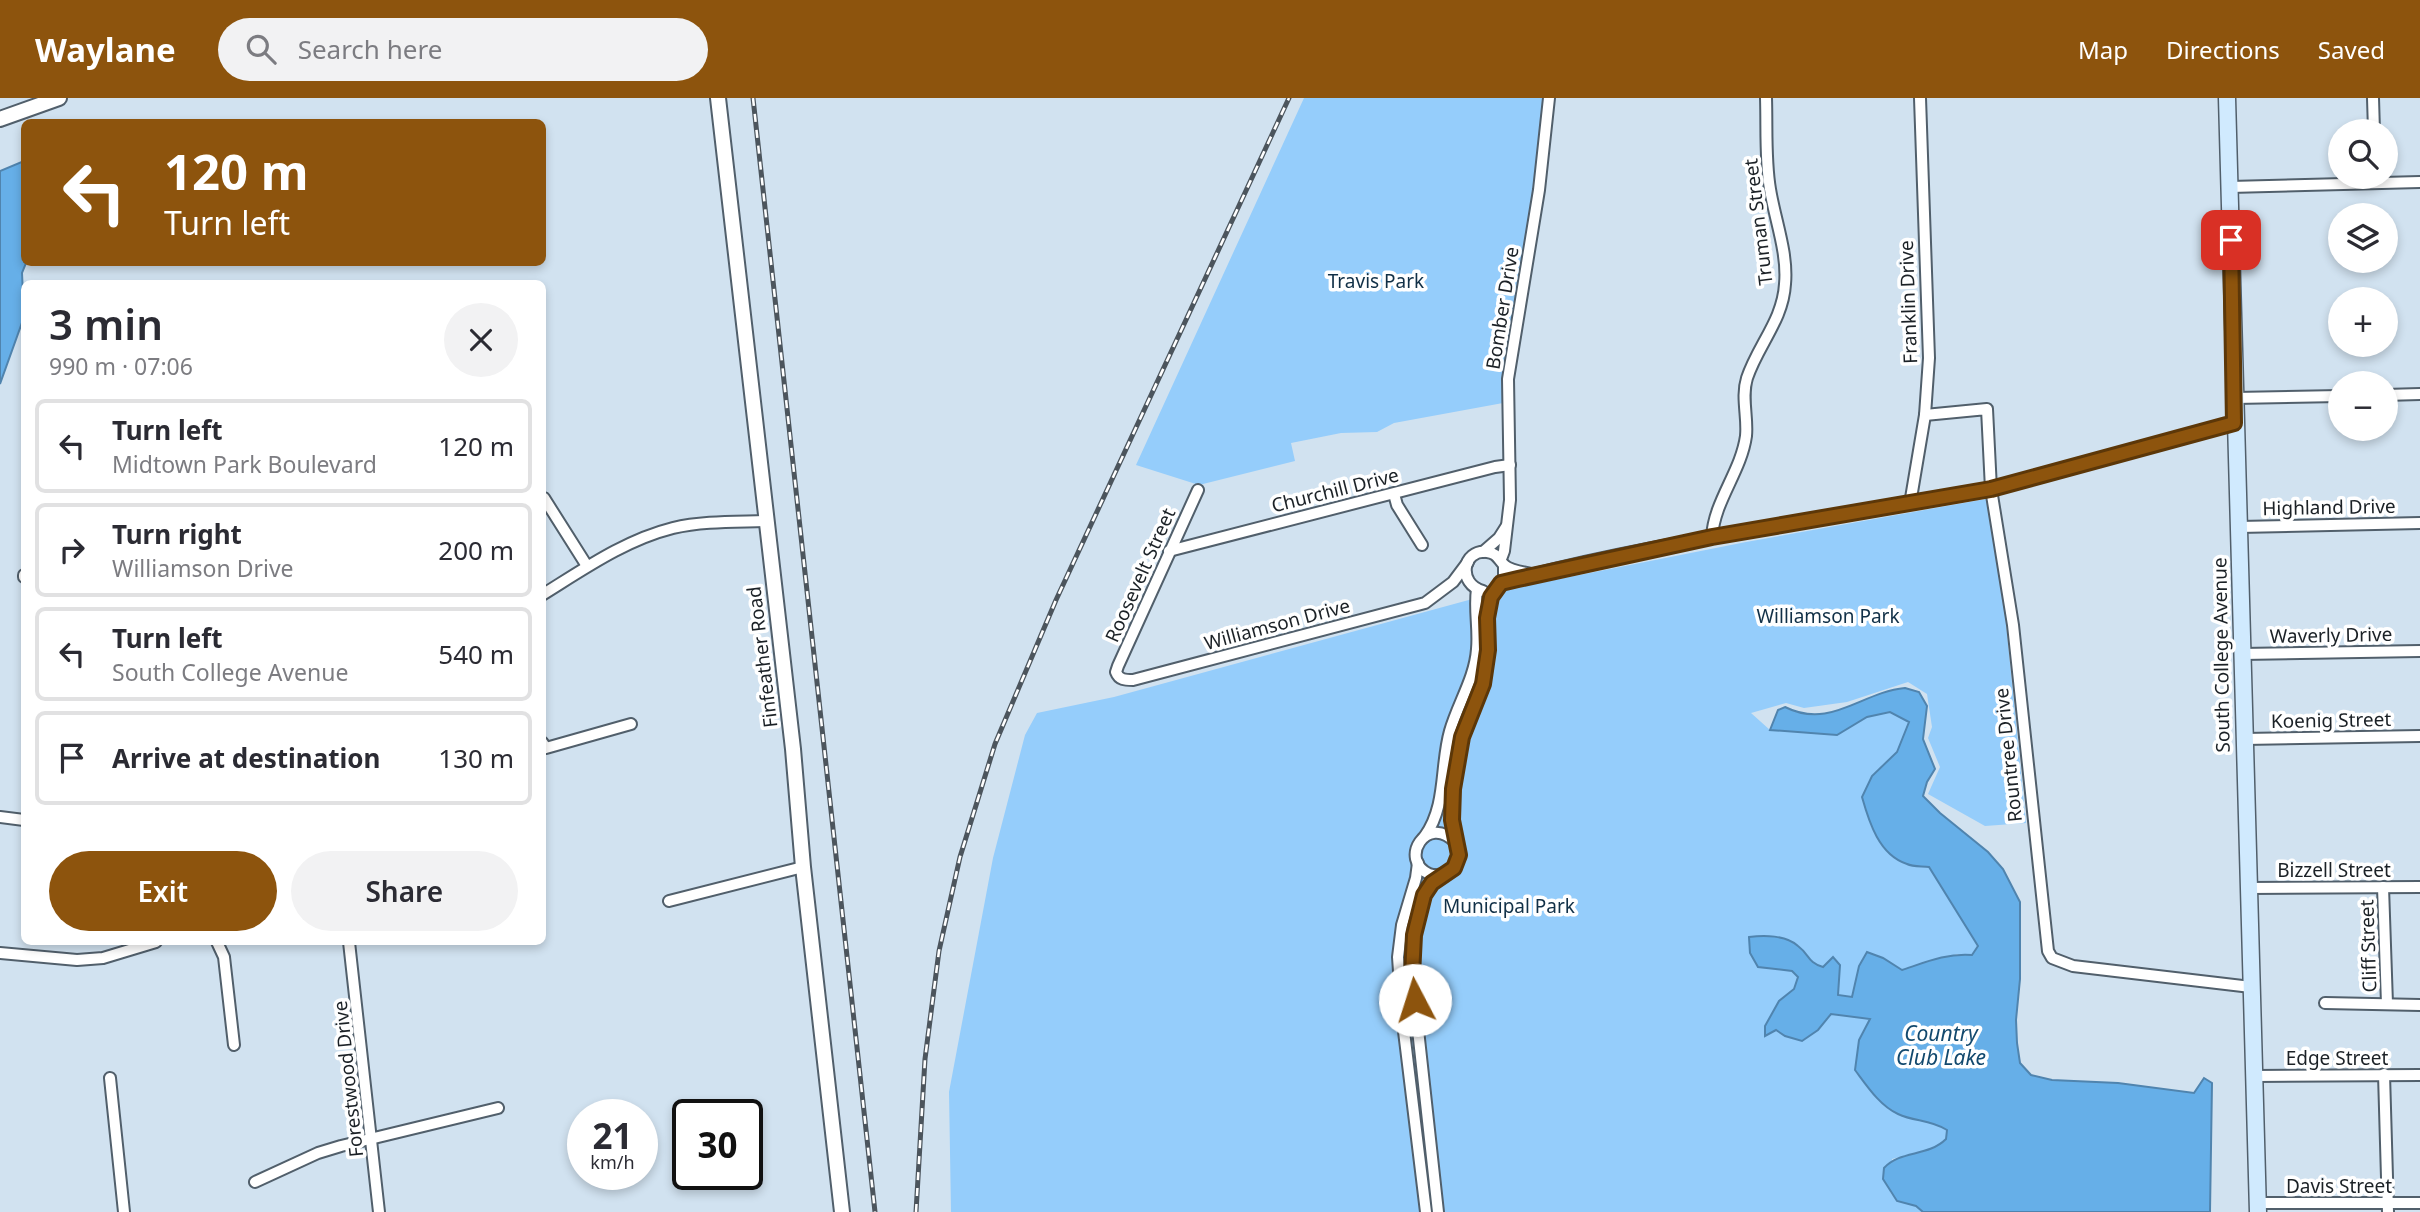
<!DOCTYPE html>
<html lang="en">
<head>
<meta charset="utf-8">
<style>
	body { margin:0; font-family:"Noto Sans",sans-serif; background:#f2f2f3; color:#2b2b33; height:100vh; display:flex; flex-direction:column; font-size:26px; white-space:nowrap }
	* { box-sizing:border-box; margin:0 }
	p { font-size:23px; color:#7c7c81 }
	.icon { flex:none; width:38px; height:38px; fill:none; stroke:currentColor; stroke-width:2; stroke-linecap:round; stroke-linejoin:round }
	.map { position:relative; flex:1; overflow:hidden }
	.side { position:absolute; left:21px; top:182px; width:525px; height:665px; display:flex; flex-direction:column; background:#fff; border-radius:10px; box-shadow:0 4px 10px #0003 }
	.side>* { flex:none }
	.guide { position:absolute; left:21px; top:21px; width:525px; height:147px; border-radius:10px; box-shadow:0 4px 10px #0003; background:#8d540d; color:#fff; overflow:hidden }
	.controls { position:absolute; left:2328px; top:21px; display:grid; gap:14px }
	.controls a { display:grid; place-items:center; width:70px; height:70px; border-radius:50%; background:#fff; box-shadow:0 4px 10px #0003; font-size:35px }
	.speed { position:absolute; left:567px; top:1001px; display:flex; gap:14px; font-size:35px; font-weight:700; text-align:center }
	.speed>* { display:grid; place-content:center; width:91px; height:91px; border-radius:50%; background:#fff; box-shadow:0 4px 10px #0003; line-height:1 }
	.speed small { font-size:18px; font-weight:400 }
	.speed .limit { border:4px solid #111; border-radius:10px; background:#fff; color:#111 }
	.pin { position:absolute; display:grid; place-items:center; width:60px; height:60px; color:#fff; margin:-30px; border-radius:14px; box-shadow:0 4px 10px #0006 }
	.me { position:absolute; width:77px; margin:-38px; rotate:355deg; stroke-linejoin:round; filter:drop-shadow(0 0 5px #0008) }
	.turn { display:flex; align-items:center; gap:24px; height:147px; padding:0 28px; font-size:32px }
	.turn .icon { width:91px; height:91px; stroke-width:2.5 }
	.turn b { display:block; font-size:49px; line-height:60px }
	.round { display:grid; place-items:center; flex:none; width:74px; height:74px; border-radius:37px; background:#f2f2f3 }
	.overview { display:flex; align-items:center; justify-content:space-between; height:119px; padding:0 28px }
	h1 { font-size:42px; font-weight:600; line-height:52px }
	.button { display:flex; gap:14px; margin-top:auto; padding:14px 28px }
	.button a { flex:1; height:80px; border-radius:42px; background:#8d540d; color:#fff; font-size:28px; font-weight:600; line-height:80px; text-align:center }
	.button a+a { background:#f2f2f3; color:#2b2b33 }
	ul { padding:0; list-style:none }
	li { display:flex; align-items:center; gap:21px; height:94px; margin:0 14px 10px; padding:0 14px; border:4px solid #e1e1e2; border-radius:10px }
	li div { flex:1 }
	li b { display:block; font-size:26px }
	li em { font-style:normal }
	header { display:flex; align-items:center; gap:42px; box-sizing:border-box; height:98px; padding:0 35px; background:#8d540d; color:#fff }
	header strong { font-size:33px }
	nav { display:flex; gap:38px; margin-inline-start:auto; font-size:24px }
	.search { width:490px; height:63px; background:#f2f2f3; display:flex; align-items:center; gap:18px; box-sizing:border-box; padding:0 24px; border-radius:38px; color:#7c7c81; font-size:26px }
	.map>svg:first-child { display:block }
	.green { fill:#95cdfb }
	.water { fill:#66afe8; stroke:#5084ae; stroke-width:2 }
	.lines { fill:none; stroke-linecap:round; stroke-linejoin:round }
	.minor-casing { stroke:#515f6b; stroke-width:14 }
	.tertiary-casing { stroke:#515f6b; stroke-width:18 }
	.secondary-casing { stroke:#515f6b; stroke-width:19 }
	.minor { stroke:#fff; stroke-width:10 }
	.tertiary { stroke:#fff; stroke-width:14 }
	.secondary { stroke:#d0eafe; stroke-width:16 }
	.rail-casing { stroke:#4c555d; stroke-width:5 }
	.rail { stroke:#fff; stroke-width:2.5; stroke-dasharray:8; stroke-linecap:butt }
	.route-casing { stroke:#5c3708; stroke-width:18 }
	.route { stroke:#8d540d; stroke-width:12 }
	.labels { text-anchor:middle; stroke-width:7; stroke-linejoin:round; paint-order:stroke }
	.street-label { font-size:19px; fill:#1b2126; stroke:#fff }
	.park-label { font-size:19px; fill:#113047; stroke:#fff }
	.water-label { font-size:21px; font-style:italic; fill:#12496e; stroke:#fff }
</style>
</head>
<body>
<header>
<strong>Waylane</strong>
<div class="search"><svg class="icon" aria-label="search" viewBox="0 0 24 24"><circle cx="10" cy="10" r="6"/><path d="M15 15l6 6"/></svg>Search here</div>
<nav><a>Map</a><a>Directions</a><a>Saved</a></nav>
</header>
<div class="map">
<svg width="2420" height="1114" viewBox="0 0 2420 1114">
	<rect width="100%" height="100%" fill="#d1e2f0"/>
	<g class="green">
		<polygon points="1304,0 1545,0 1535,91 1503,305 1394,325 1377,334 1341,335 1291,345 1295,363 1199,387 1136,367"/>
		<path d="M 1986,401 L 2002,485 L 2026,725 L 1985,728 L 1928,696 L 1940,669 L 1928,640 L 1932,629 L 1927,596 L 1908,584 L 1847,604 L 1804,610 L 1786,605 L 1751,615 L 1770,632 L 1836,637 L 1867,619 L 1890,614 L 1909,624 L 1897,654 L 1872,678 L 1862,700 L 1872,731 L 1906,766 L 1929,769 L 1978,847 L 1972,857 L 1957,856 L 1902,873 L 1883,860 L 1855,917 L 1870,921 L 1859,942 L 1900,1017 L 1933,1023 L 1947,1031 L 1946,1041 L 1938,1049 L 1892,1061 L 1890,1094 C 1901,1109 1909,1101 1923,1114 L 951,1114 L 949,994 L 993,760 L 1025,637 L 1037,615 L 1114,599 L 1509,491 L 1746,444 Z"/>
	</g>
	<g class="water">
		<polygon points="24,63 24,164 26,165 22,175 24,219 0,286 0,73"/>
		<path d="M 1905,590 L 1919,594 L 1927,608 L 1923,641 L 1935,671 L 1927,684 L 1923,698 L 1940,715 L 1988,754 L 2003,771 L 2020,804 L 2020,881 L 2016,922 L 2017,945 L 2020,965 L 2031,977 L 2052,982 L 2118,985 L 2194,995 L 2204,980 L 2212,985 L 2210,1114 L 1923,1114 L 1916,1108 L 1897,1103 L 1883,1081 L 1884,1070 C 1900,1052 1928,1059 1946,1041 L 1947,1032 C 1929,1021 1915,1024 1898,1016 C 1880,1008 1867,988 1855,972 L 1859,942 L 1870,921 L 1831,916 L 1818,932 L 1802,943 L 1785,938 L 1776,932 L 1765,938 L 1765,928 L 1779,903 L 1794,891 L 1798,879 L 1792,873 L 1758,869 L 1750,855 L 1749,839 C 1764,837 1786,837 1798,848 C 1810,857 1807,864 1823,869 L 1833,859 L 1840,867 L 1838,897 L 1852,899 L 1859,868 L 1867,854 L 1883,860 L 1902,872 C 1926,864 1947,855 1972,857 L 1978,848 L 1929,769 C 1922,768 1913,769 1907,766 C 1879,757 1869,724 1862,699 L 1872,678 L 1897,654 L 1909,624 L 1890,614 L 1867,619 L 1837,637 L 1770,632 L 1778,612 L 1785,609 C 1831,632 1861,594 1905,590 Z"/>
	</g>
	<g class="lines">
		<g class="minor-casing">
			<g id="minor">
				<polyline points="2373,0 2374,33"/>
				<polyline points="2230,89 2420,84"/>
				<polyline points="2385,297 2420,296"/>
				<polyline points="2235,300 2340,298"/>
				<polyline points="1925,317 1987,311 1991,391 2013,527 2048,853 2052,860 2073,868 2251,889"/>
				<path d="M 1198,392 L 1118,568 L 1116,574 C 1119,582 1125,582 1133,582 L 1425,505 L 1453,484 L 1468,464"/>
				<polyline points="1394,396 1397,407 1422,447"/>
				<polyline points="544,400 587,468"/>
				<polyline points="1910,406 1925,317 1929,260 1920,0"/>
				<polyline points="2239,429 2420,425"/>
				<path d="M 1712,439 C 1714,403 1741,374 1746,338 C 1748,319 1741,299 1747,280 C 1758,247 1783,222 1785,186 C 1788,155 1775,122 1770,91 C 1765,62 1767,30 1766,0"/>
				<polyline points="1169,453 1495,369 1510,367"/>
				<polyline points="1483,454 1499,440 1506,429"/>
				<polyline points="1501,461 1504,453 1510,402 1508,281 1539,92 1549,0"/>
				<polyline points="24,477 24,479"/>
				<path d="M 1501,485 C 1660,440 1827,425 1989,391 C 2072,374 2151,343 2234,325"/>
				<polyline points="1498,488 1504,480 1504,467"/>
				<path d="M 1483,493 C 1457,486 1462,451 1487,454 C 1497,455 1498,461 1504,467 C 1511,473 1523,474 1531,476"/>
				<path d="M 542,497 C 584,471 625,442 673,430 C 703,423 735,424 765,423"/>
				<polyline points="2242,556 2420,553"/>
				<polyline points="2244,641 2420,638"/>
				<polyline points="542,644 546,650 631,626"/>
				<polyline points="0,719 24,722"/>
				<path d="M 1425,738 C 1447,707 1440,668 1450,633 C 1458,605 1475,580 1477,551 C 1479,531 1474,511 1477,491"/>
				<path d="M 1455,744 C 1427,715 1398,762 1429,776 C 1436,778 1444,777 1450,773 C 1467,762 1454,740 1452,724 C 1452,715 1453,706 1453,697 C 1454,673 1459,646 1467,624 C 1476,599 1487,579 1488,552 C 1489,530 1484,510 1496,490"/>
				<polyline points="1418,765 1416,780 1402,827 1398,859 1402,917 1426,1114"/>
				<polyline points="2383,789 2387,906"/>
				<polyline points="2248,790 2420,789"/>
				<polyline points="669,803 803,769"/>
				<polyline points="217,844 224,859 234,947"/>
				<polyline points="349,844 379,1114"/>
				<polyline points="0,855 77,862 103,860 156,844"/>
				<polyline points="2325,905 2420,907"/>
				<polyline points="2384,976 2388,1114"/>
				<polyline points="2254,978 2420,977"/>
				<polyline points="110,980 124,1114"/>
				<polyline points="255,1084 318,1055 341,1048 498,1010"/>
				<polyline points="2258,1105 2420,1105"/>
				<path d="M 1438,1114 L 1412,877 C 1412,843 1413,799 1442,777"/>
			</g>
		</g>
		<g class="tertiary-casing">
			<g id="tertiary">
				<polyline points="718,0 793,651 803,769 842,1114"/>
				<polyline points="0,21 59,0"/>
			</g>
		</g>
		<g class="secondary-casing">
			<polyline id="secondary" points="2227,0 2258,1114"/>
		</g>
		<use href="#minor" class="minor"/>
		<use href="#tertiary" class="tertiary"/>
		<use href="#secondary" class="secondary"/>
		<g class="rail-casing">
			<g id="rail">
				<polyline points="753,0 875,1114"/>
				<polyline points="916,1114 925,961 939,853 960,759 995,646 1056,502 1289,0"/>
			</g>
		</g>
		<use href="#rail" class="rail"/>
	</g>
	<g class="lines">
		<g class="route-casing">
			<polyline id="route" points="1415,902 1412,877 1414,837 1424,797 1432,785 1454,770 1459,757 1452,722 1453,691 1462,639 1483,586 1488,552 1487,520 1491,499 1501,485 1518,481 1712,439 1991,391 2234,325 2231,142"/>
		</g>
		<use href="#route" class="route"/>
	</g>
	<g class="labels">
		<g class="street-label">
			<text transform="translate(1758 124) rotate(-97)" y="7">Truman Street</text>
			<text transform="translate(1908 204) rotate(-92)" y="7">Franklin Drive</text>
			<text transform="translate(1502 210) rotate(-81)" y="7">Bomber Drive</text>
			<text transform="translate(1335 392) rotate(-14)" y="7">Churchill Drive</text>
			<text transform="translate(2329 409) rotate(-1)" y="7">Highland Drive</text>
			<text transform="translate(1140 477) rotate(-66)" y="7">Roosevelt Street</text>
			<text transform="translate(1277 526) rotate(-15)" y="7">Williamson Drive</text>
			<text transform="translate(2331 537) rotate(-1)" y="7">Waverly Drive</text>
			<text transform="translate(2221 557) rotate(-91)" y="7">South College Avenue</text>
			<text transform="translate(762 559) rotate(-97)" y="7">Finfeather Road</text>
			<text transform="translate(2331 622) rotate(-1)" y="7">Koenig Street</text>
			<text transform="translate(2008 657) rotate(-96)" y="7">Rountree Drive</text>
			<text x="2334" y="779">Bizzell Street</text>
			<text transform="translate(2368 848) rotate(-92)" y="7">Cliff Street</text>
			<text x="2337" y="967">Edge Street</text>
			<text transform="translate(348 981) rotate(-96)" y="7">Forestwood Drive</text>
			<text x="2339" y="1095">Davis Street</text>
		</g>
		<g class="park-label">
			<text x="1376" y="190">Travis Park</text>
			<text x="1828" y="525">Williamson Park</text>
			<text x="1509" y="815">Municipal Park</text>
		</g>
		<g class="water-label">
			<text x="1941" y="943">Country<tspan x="1941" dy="24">Club Lake</tspan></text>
		</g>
	</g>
</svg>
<div class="controls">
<a><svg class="icon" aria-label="search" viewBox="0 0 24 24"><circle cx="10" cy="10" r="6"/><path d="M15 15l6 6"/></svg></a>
<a><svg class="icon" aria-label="layers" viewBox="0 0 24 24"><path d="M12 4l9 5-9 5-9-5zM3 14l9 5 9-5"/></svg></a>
<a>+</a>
<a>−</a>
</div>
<div class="speed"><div>21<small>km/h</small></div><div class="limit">30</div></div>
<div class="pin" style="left:2231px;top:142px;background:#d93025"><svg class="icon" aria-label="arrive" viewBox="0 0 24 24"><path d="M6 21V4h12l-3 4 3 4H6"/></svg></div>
<svg class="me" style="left:1415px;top:902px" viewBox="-20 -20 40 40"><circle r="19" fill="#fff"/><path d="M0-13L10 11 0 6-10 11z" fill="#8d540d"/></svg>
<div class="guide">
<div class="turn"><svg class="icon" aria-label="left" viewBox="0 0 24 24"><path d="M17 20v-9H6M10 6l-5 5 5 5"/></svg><div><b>120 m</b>Turn left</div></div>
</div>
<section class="side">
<div class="overview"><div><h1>3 min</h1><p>990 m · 07:06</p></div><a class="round"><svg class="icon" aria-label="close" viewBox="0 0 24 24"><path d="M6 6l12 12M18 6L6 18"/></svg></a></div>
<ul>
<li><svg class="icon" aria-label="left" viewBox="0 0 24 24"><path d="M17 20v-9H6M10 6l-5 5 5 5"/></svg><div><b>Turn left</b><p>Midtown Park Boulevard</p></div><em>120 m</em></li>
<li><svg class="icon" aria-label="right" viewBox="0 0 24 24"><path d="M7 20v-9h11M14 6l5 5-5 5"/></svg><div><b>Turn right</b><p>Williamson Drive</p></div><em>200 m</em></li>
<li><svg class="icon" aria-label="left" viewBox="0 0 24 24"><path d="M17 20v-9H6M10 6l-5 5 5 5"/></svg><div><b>Turn left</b><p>South College Avenue</p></div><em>540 m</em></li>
<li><svg class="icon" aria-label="arrive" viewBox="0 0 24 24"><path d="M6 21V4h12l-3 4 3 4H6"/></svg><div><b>Arrive at destination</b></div><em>130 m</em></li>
</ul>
<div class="button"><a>Exit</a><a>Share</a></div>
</section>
</div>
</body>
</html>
